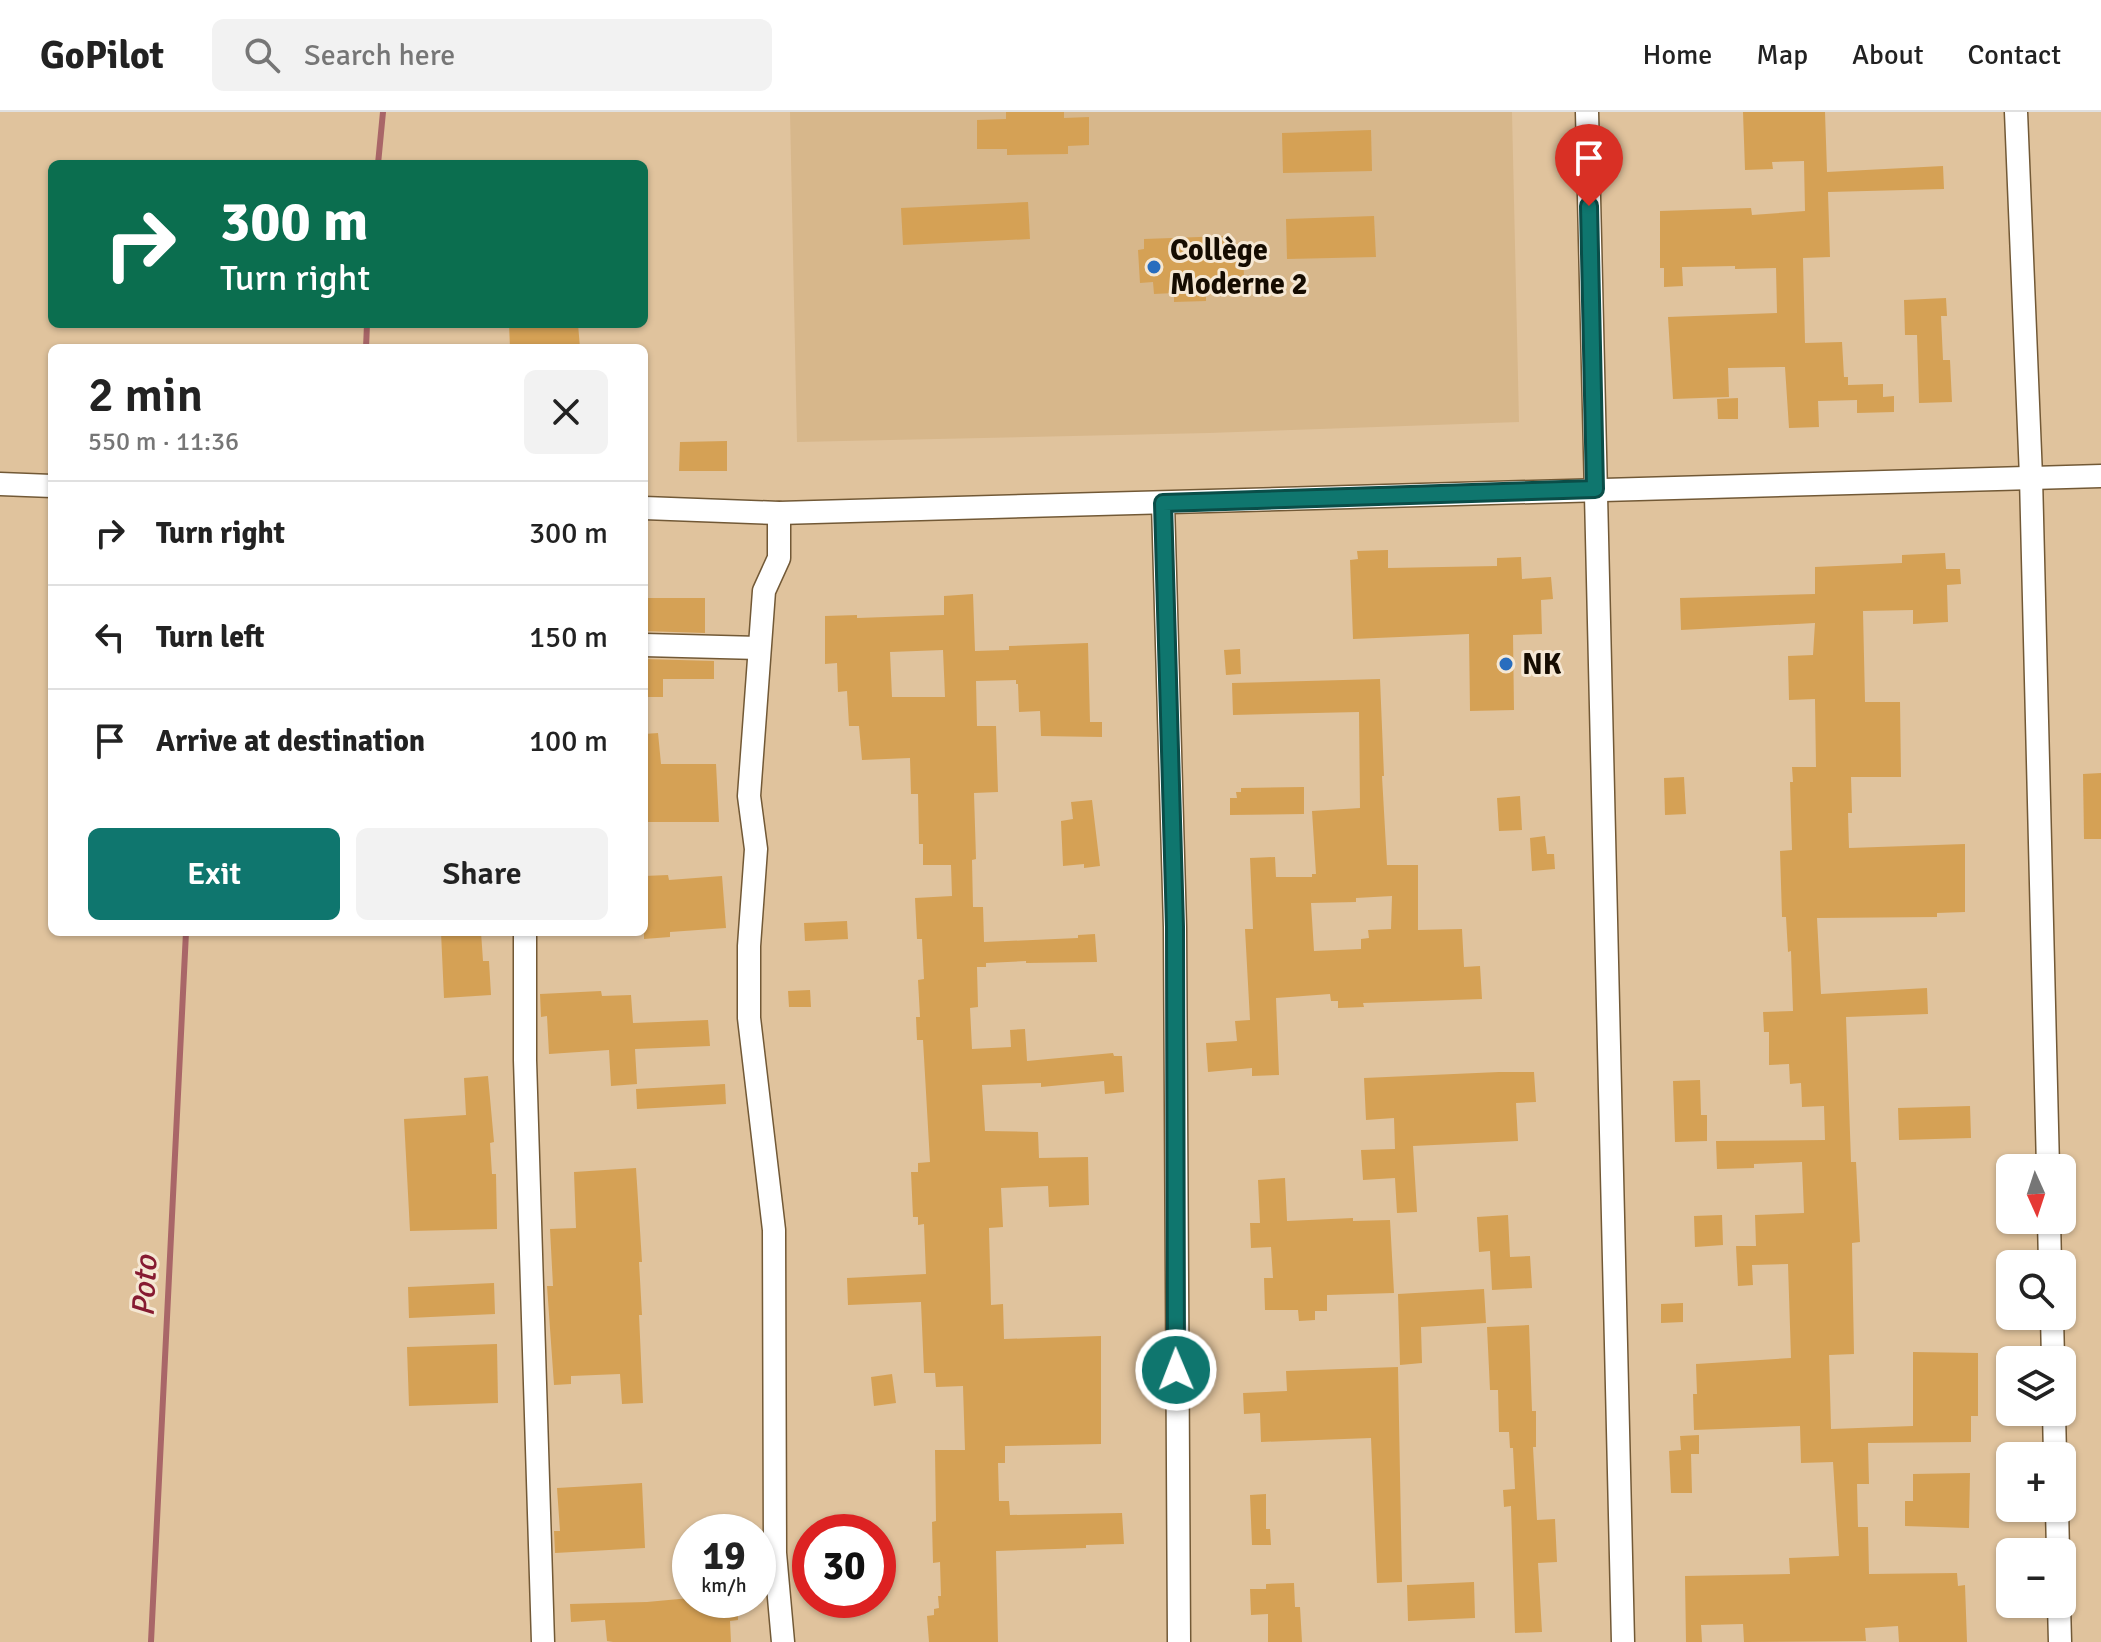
<!DOCTYPE html>
<html lang="en">
<head>
<meta charset="utf-8">
<style>
	body { margin:0; font-family:Signika,sans-serif; background:#f2f2f2; color:#222; height:100vh; display:flex; flex-direction:column; font-size:30px; white-space:nowrap }
	* { box-sizing:border-box; margin:0 }
	p { font-size:26px; color:#767676 }
	.icon { flex:none; width:44px; height:44px; fill:none; stroke:currentColor; stroke-width:2; stroke-linecap:round; stroke-linejoin:round }
	.map { position:relative; flex:1; overflow:hidden }
	.details { position:absolute; left:48px; top:232px; width:600px; height:592px; display:flex; flex-direction:column; background:#fff; border-radius:12px; box-shadow:0 2px 6px #0004 }
	.details>* { flex:none }
	.hud { position:absolute; left:48px; top:48px; width:600px; height:168px; border-radius:12px; box-shadow:0 2px 6px #0004; background:#0b6e4f; color:#fff; overflow:hidden }
	.needle { width:52px; rotate:177deg }
	.tools { position:absolute; left:1996px; top:1042px; display:grid; gap:16px }
	.tools a { display:grid; place-items:center; width:80px; height:80px; border-radius:12px; background:#fff; box-shadow:0 2px 6px #0004; font-size:40px }
	.speed { position:absolute; left:672px; top:1402px; display:flex; gap:16px; font-size:40px; font-weight:700; text-align:center }
	.speed>* { display:grid; place-content:center; width:104px; height:104px; border-radius:50%; background:#fff; box-shadow:0 2px 6px #0004; line-height:1 }
	.speed small { font-size:20px; font-weight:400 }
	.speed .limit { border:12px solid #d22; background:#fff; color:#111 }
	.pin { position:absolute; display:grid; place-items:center; width:68px; height:68px; color:#fff; margin:-82px -34px; border-radius:50% 50% 50% 0; rotate:-45deg; box-shadow:0 0 8px #0007 }
	.pin .icon { rotate:45deg }
	.me { position:absolute; width:88px; margin:-44px; rotate:359deg; stroke-linejoin:round; filter:drop-shadow(0 0 6px #0008) }
	.turn { display:flex; align-items:center; gap:28px; height:168px; padding:0 40px; font-size:36px }
	.turn .icon { width:104px; height:104px; stroke-width:2.5 }
	.turn b { display:block; font-size:56px; line-height:68px }
	.round { display:grid; place-items:center; flex:none; width:84px; height:84px; border-radius:12px; background:#f2f2f2 }
	.head { display:flex; align-items:center; justify-content:space-between; height:136px; padding:0 40px }
	h1 { font-size:48px; font-weight:600; line-height:60px }
	.primary-button { display:flex; gap:16px; margin-top:auto; padding:16px 40px }
	.primary-button a { flex:1; height:92px; border-radius:12px; background:#0f766e; color:#fff; font-size:32px; font-weight:600; line-height:92px; text-align:center }
	.primary-button a+a { background:#f2f2f2; color:#222 }
	ul { padding:0; list-style:none }
	li { display:flex; align-items:center; gap:24px; height:104px; padding:0 40px; border-top:2px solid #e0e0e0 }
	li div { flex:1 }
	li b { display:block; font-size:30px }
	li em { font-style:normal }
	header { display:flex; align-items:center; gap:48px; box-sizing:border-box; height:112px; padding:0 40px; background:#fff; border-bottom:2px solid #e0e0e0 }
	header strong { font-size:38px }
	nav { display:flex; gap:44px; margin-inline-start:auto; font-size:28px }
	.search { width:560px; height:72px; background:#f2f2f2; display:flex; align-items:center; gap:20px; box-sizing:border-box; padding:0 28px; border-radius:12px; color:#767676; font-size:30px }
	.map>svg:first-child { display:block }
	.built { fill:#d7b78b }
	.lines { fill:none; stroke-linecap:round; stroke-linejoin:round }
	.stream { stroke:#a96668; stroke-width:6 }
	.building { fill:#d5a155; fill-rule:evenodd }
	.minor-casing { stroke:#725936; stroke-width:25 }
	.minor { stroke:#fff; stroke-width:22 }
	.route-casing { stroke:#0a4d48; stroke-width:20 }
	.route { stroke:#0f766e; stroke-width:14 }
	.poi-dot { fill:#286dbe; stroke:#f5e7d3; stroke-width:3 }
	.labels { text-anchor:middle; stroke-width:6; stroke-linejoin:round; paint-order:stroke }
	.poi-label { font-size:30px; font-weight:bold; fill:#150c01; stroke:#f5e7d3; text-anchor:start }
	.water-label { font-size:32px; font-style:italic; fill:#861a31; stroke:#f5e7d3 }
</style>
</head>
<body>
<header>
<strong>GoPilot</strong>
<div class="search"><svg class="icon" aria-label="search" viewBox="0 0 24 24"><circle cx="10" cy="10" r="6"/><path d="M15 15l6 6"/></svg>Search here</div>
<nav><a>Home</a><a>Map</a><a>About</a><a>Contact</a></nav>
</header>
<div class="map">
<svg width="2101" height="1530" viewBox="0 0 2101 1530">
	<rect width="100%" height="100%" fill="#e0c39d"/>
	<polygon class="built" points="790,0 1512,0 1519,310 1209,321 797,330"/>
	<g class="lines">
		<g class="stream">
			<polyline points="378,52 383,0"/>
			<polyline points="366,236 367,212"/>
			<polyline points="151,1530 186,820"/>
		</g>
	</g>
	<g class="building">
		<polygon points="1006,0 1064,0 1064,6 1089,5 1089,33 1068,34 1068,42 1007,43 1007,37 977,37 977,8 1006,7"/>
		<polygon points="1743,0 1825,0 1827,60 1943,54 1944,77 1828,80 1830,145 1803,146 1805,231 1842,230 1844,265 1848,265 1848,273 1883,272 1883,285 1894,284 1894,300 1857,301 1857,288 1818,289 1819,315 1789,316 1785,255 1728,256 1729,285 1673,287 1668,205 1777,201 1776,156 1735,157 1735,154 1682,155 1683,174 1664,175 1664,156 1660,156 1660,99 1751,96 1752,103 1805,99 1804,49 1772,50 1773,57 1745,58"/>
		<polygon points="1371,18 1372,59 1283,61 1282,21"/>
		<polygon points="1028,90 1030,127 903,133 901,96"/>
		<polygon points="1374,104 1376,145 1287,147 1286,107"/>
		<polygon points="1227,124 1228,132 1243,131 1244,167 1230,168 1230,180 1206,181 1206,189 1174,190 1174,181 1154,182 1153,170 1140,171 1138,138 1144,137 1144,127"/>
		<polygon points="1946,186 1947,204 1941,204 1943,248 1950,248 1952,290 1919,291 1917,223 1905,223 1904,188"/>
		<polygon points="509,212 578,212 580,236 510,236"/>
		<polygon points="1738,286 1738,307 1718,307 1717,287"/>
		<polygon points="727,329 727,359 679,359 680,330"/>
		<polygon points="1388,438 1388,456 1497,454 1497,446 1521,445 1522,467 1551,465 1553,487 1541,488 1542,522 1513,523 1514,598 1470,599 1469,522 1353,527 1350,448 1358,447 1357,439"/>
		<polygon points="1945,441 1946,457 1960,457 1961,472 1947,473 1948,510 1913,512 1913,498 1863,499 1865,590 1900,590 1901,665 1851,665 1852,701 1848,701 1849,736 1965,732 1965,800 1937,801 1937,805 1817,806 1821,882 1927,876 1928,902 1846,905 1851,1050 1856,1050 1860,1130 1852,1131 1854,1242 1829,1243 1831,1317 1913,1314 1913,1240 1978,1241 1978,1304 1971,1304 1971,1330 1868,1331 1869,1372 1857,1372 1858,1415 1868,1415 1869,1462 1957,1461 1958,1474 1965,1473 1967,1530 1899,1530 1898,1514 1865,1516 1866,1529 1744,1530 1743,1512 1701,1513 1702,1530 1686,1530 1685,1464 1790,1462 1789,1446 1839,1444 1833,1350 1801,1351 1800,1314 1694,1318 1693,1282 1697,1282 1696,1252 1791,1246 1788,1152 1752,1153 1753,1173 1738,1174 1736,1134 1756,1134 1755,1103 1804,1101 1802,1050 1754,1052 1754,1056 1717,1057 1716,1029 1825,1028 1824,994 1802,995 1801,971 1790,972 1789,952 1769,953 1769,920 1764,920 1763,900 1793,899 1791,839 1788,840 1786,805 1782,805 1780,739 1792,738 1790,670 1793,670 1792,655 1816,655 1815,587 1789,588 1788,544 1813,543 1815,511 1681,518 1680,486 1815,482 1815,455 1902,451 1902,443"/>
		<path d="M 973,482 L 975,539 L 1009,538 L 1009,534 L 1088,531 L 1090,610 L 1102,610 L 1102,625 L 1041,624 L 1040,599 L 1019,600 L 1018,572 L 1016,572 L 1016,568 L 976,569 L 977,614 L 996,614 L 998,680 L 974,681 L 976,747 L 972,748 L 973,795 L 983,795 L 984,830 L 1078,826 L 1078,823 L 1095,822 L 1097,850 L 1026,851 L 1026,849 L 986,851 L 986,855 L 977,855 L 978,895 L 970,896 L 972,937 L 1011,935 L 1010,918 L 1025,917 L 1027,949 L 1113,941 L 1114,944 L 1122,944 L 1124,980 L 1105,982 L 1104,969 L 1041,975 L 1041,971 L 982,973 L 985,1019 L 1038,1020 L 1039,1046 L 1088,1045 L 1089,1093 L 1049,1095 L 1048,1074 L 1001,1076 L 1003,1115 L 989,1116 L 991,1193 L 1003,1192 L 1004,1227 L 1101,1224 L 1101,1332 L 1005,1334 L 1005,1351 L 998,1351 L 999,1389 L 1009,1389 L 1010,1403 L 1122,1401 L 1124,1432 L 1086,1433 L 1086,1436 L 996,1439 L 998,1530 L 929,1530 L 927,1504 L 934,1503 L 934,1497 L 939,1496 L 938,1484 L 941,1484 L 940,1450 L 933,1451 L 932,1410 L 936,1409 L 935,1338 L 965,1338 L 963,1274 L 936,1275 L 935,1261 L 924,1261 L 921,1190 L 848,1193 L 847,1166 L 926,1162 L 924,1112 L 918,1113 L 918,1105 L 913,1105 L 911,1060 L 918,1060 L 918,1051 L 930,1050 L 923,928 L 917,928 L 916,905 L 920,905 L 918,868 L 924,867 L 922,827 L 917,827 L 915,786 L 952,784 L 951,753 L 923,753 L 923,732 L 919,732 L 918,682 L 911,682 L 910,646 L 862,648 L 859,614 L 849,614 L 847,579 L 838,580 L 837,551 L 825,552 L 825,504 L 857,503 L 857,506 L 944,503 L 944,484 ZM 943,538 L 945,585 L 892,585 L 890,540 Z"/>
		<polygon points="644,486 705,486 705,521 644,519"/>
		<polygon points="1240,537 1241,562 1226,563 1224,538"/>
		<polygon points="644,547 714,549 714,567 663,567 663,585 644,585"/>
		<path d="M 1380,567 L 1384,664 L 1382,664 L 1387,753 L 1418,753 L 1418,818 L 1462,817 L 1464,855 L 1480,854 L 1482,887 L 1363,891 L 1364,895 L 1338,896 L 1338,889 L 1331,889 L 1330,882 L 1276,886 L 1279,963 L 1252,964 L 1252,956 L 1208,960 L 1206,931 L 1237,929 L 1235,909 L 1250,908 L 1245,817 L 1253,817 L 1250,746 L 1275,745 L 1276,765 L 1312,765 L 1312,762 L 1316,762 L 1312,699 L 1360,696 L 1359,600 L 1233,603 L 1232,571 ZM 1392,784 L 1391,817 L 1368,818 L 1369,826 L 1361,827 L 1361,837 L 1314,839 L 1311,791 L 1356,790 L 1356,786 Z"/>
		<polygon points="658,621 661,652 716,652 719,710 644,710 644,622"/>
		<polygon points="2101,661 2101,727 2084,727 2083,662"/>
		<polygon points="1684,665 1686,702 1665,703 1664,666"/>
		<polygon points="1304,675 1304,702 1230,703 1230,686 1237,686 1236,680 1241,680 1241,676"/>
		<polygon points="1520,684 1522,718 1499,719 1497,686"/>
		<polygon points="1092,688 1100,754 1084,756 1084,752 1063,754 1061,709 1073,707 1071,690"/>
		<polygon points="1545,724 1547,742 1554,742 1555,757 1532,759 1530,726"/>
		<polygon points="668,763 669,768 722,764 726,816 670,820 670,825 644,827 644,764"/>
		<polygon points="847,809 848,827 805,829 804,811"/>
		<polygon points="441,820 481,820 483,849 489,849 491,883 444,886"/>
		<polygon points="810,878 811,895 789,895 788,879"/>
		<polygon points="601,879 602,884 631,883 633,911 708,908 710,934 635,937 637,972 611,974 609,938 549,942 547,904 541,905 540,882"/>
		<polygon points="1499,960 1534,960 1536,990 1516,991 1518,1029 1413,1034 1417,1100 1397,1101 1395,1066 1363,1068 1361,1038 1395,1037 1394,1006 1366,1008 1364,966"/>
		<polygon points="488,964 494,1030 490,1031 492,1062 496,1062 497,1117 410,1119 404,1007 466,1003 464,966"/>
		<polygon points="1700,968 1701,1003 1707,1003 1707,1029 1675,1030 1673,969"/>
		<polygon points="725,972 726,992 637,997 636,977"/>
		<polygon points="1970,994 1971,1026 1899,1028 1898,996"/>
		<polygon points="636,1056 642,1150 639,1150 642,1203 639,1203 643,1291 622,1292 620,1262 571,1264 571,1272 554,1273 547,1174 553,1174 550,1117 576,1116 574,1060"/>
		<polygon points="1285,1066 1287,1109 1353,1106 1353,1109 1390,1108 1394,1181 1327,1183 1327,1199 1315,1199 1315,1208 1299,1209 1298,1198 1265,1198 1264,1166 1273,1166 1271,1135 1251,1136 1250,1111 1260,1111 1258,1068"/>
		<polygon points="1508,1103 1510,1145 1530,1144 1532,1176 1492,1178 1490,1139 1479,1140 1477,1105"/>
		<polygon points="1722,1103 1723,1133 1695,1135 1694,1104"/>
		<polygon points="494,1171 495,1202 409,1206 408,1175"/>
		<polygon points="1484,1177 1486,1211 1421,1215 1422,1251 1400,1253 1398,1182"/>
		<polygon points="1683,1191 1683,1210 1661,1211 1661,1192"/>
		<polygon points="1529,1213 1532,1299 1536,1299 1536,1335 1533,1335 1537,1408 1555,1407 1557,1450 1538,1451 1542,1520 1515,1521 1511,1394 1504,1395 1503,1378 1515,1377 1513,1336 1510,1336 1509,1320 1499,1320 1498,1278 1490,1278 1487,1215"/>
		<polygon points="497,1232 498,1291 409,1294 407,1235"/>
		<polygon points="1398,1255 1402,1470 1377,1471 1371,1326 1261,1330 1260,1301 1244,1302 1243,1281 1287,1279 1286,1259"/>
		<polygon points="892,1262 896,1291 874,1294 871,1265"/>
		<polygon points="1699,1323 1699,1342 1691,1342 1692,1381 1671,1381 1669,1339 1681,1338 1680,1324"/>
		<polygon points="1970,1361 1969,1416 1905,1414 1905,1389 1913,1389 1913,1362"/>
		<polygon points="642,1371 645,1436 555,1441 554,1419 560,1419 557,1376"/>
		<polygon points="1266,1382 1266,1417 1270,1417 1271,1433 1252,1433 1250,1383"/>
		<polygon points="1474,1470 1475,1506 1408,1509 1407,1473"/>
		<polygon points="1294,1471 1295,1495 1300,1495 1302,1530 1268,1530 1268,1502 1251,1503 1250,1477 1266,1477 1266,1472"/>
		<polygon points="690,1486 737,1488 738,1508 730,1509 731,1530 613,1530 607,1529 605,1508 571,1510 570,1492 647,1490"/>
	</g>
	<g class="lines">
		<g class="minor-casing">
			<g id="minor">
				<polyline points="1587,0 1623,1530"/>
				<polyline points="2016,0 2031,365 2048,1056"/>
				<polyline points="0,372 52,374"/>
				<polyline points="1163,391 1175,815 1179,1530"/>
				<polyline points="644,396 779,401 2101,364"/>
				<polyline points="779,401 779,446 764,479 749,684 756,737 749,834 749,906 774,1118 775,1441 783,1530"/>
				<polyline points="644,533 759,536"/>
				<polyline points="525,820 525,948 543,1530"/>
				<polyline points="2049,1108 2050,1152"/>
				<polyline points="2052,1204 2053,1248"/>
				<polyline points="2054,1300 2055,1344"/>
				<polyline points="2057,1396 2058,1440"/>
				<polyline points="2059,1492 2060,1530"/>
			</g>
		</g>
		<use href="#minor" class="minor"/>
	</g>
	<g class="lines">
		<g class="route-casing">
			<polyline id="route" points="1176,1258 1175,815 1163,391 1595,377 1589,94"/>
		</g>
		<use href="#route" class="route"/>
	</g>
	<g class="poi-dot">
		<circle cx="1154" cy="155" r="8"/>
		<circle cx="1506" cy="552" r="8"/>
	</g>
	<g class="labels">
		<g class="poi-label">
			<text x="1170" y="148">Collège<tspan x="1170" dy="34">Moderne 2</tspan></text>
			<text x="1522" y="562">NK</text>
		</g>
		<g class="water-label">
			<text transform="translate(144 1174) rotate(-87)" y="11">Poto</text>
		</g>
	</g>
</svg>
<div class="tools">
<a><svg class="needle" viewBox="-14 -14 28 28"><path d="M0-13l5 13h-10z" fill="#e53935"/><path d="M0 13l5-13h-10z" fill="#767676"/></svg></a>
<a><svg class="icon" aria-label="search" viewBox="0 0 24 24"><circle cx="10" cy="10" r="6"/><path d="M15 15l6 6"/></svg></a>
<a><svg class="icon" aria-label="layers" viewBox="0 0 24 24"><path d="M12 4l9 5-9 5-9-5zM3 14l9 5 9-5"/></svg></a>
<a>+</a>
<a>−</a>
</div>
<div class="speed"><div>19<small>km/h</small></div><div class="limit">30</div></div>
<div class="pin" style="left:1589px;top:94px;background:#d93025"><svg class="icon" aria-label="arrive" viewBox="0 0 24 24"><path d="M6 21V4h12l-3 4 3 4H6"/></svg></div>
<svg class="me" style="left:1176px;top:1258px" viewBox="-20 -20 40 40"><circle r="17" fill="#0f766e" stroke="#fff" stroke-width="3"/><path d="M0-11L8 9 0 5-8 9z" fill="#fff"/></svg>
<div class="hud">
<div class="turn"><svg class="icon" aria-label="right" viewBox="0 0 24 24"><path d="M7 20v-9h11M14 6l5 5-5 5"/></svg><div><b>300 m</b>Turn right</div></div>
</div>
<section class="details">
<div class="head"><div><h1>2 min</h1><p>550 m · 11:36</p></div><a class="round"><svg class="icon" aria-label="close" viewBox="0 0 24 24"><path d="M6 6l12 12M18 6L6 18"/></svg></a></div>
<ul>
<li><svg class="icon" aria-label="right" viewBox="0 0 24 24"><path d="M7 20v-9h11M14 6l5 5-5 5"/></svg><div><b>Turn right</b></div><em>300 m</em></li>
<li><svg class="icon" aria-label="left" viewBox="0 0 24 24"><path d="M17 20v-9H6M10 6l-5 5 5 5"/></svg><div><b>Turn left</b></div><em>150 m</em></li>
<li><svg class="icon" aria-label="arrive" viewBox="0 0 24 24"><path d="M6 21V4h12l-3 4 3 4H6"/></svg><div><b>Arrive at destination</b></div><em>100 m</em></li>
</ul>
<div class="primary-button"><a>Exit</a><a>Share</a></div>
</section>
</div>
</body>
</html>
